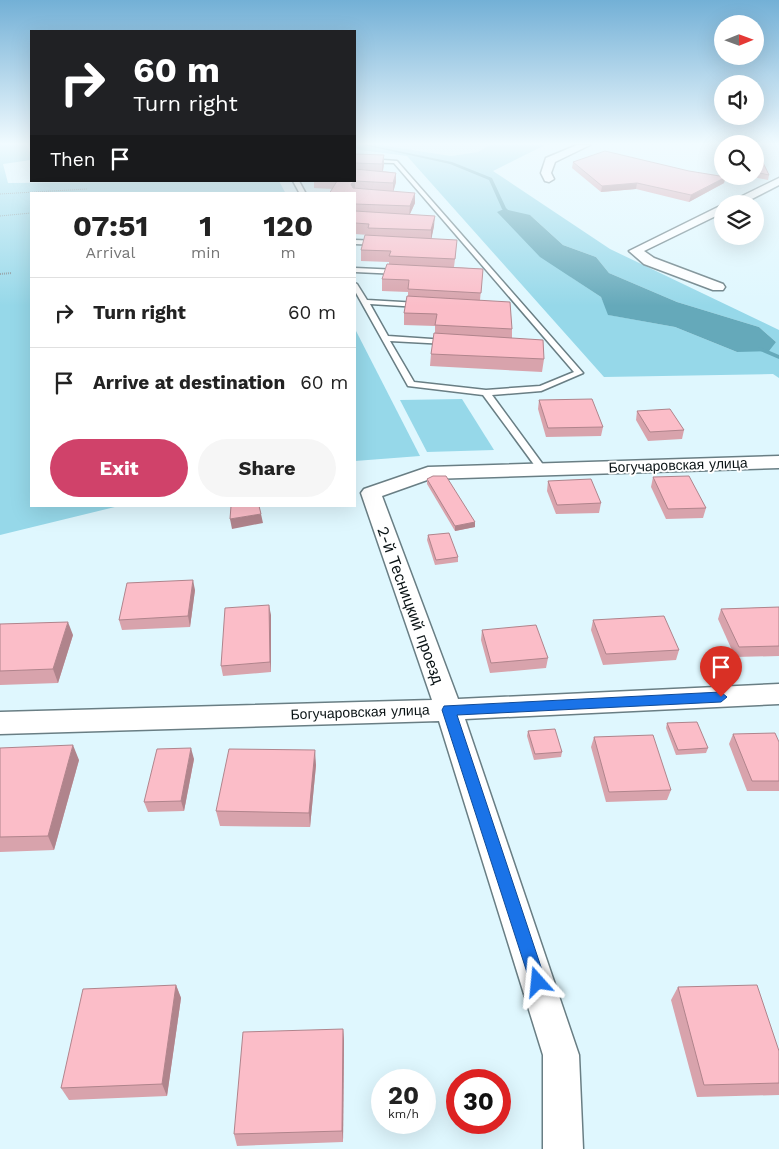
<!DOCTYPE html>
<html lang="en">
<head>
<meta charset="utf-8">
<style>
	body { margin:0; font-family:"Work Sans",sans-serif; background:#f6f6f6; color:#222; height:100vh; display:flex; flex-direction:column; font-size:19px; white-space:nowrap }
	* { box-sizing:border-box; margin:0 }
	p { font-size:16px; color:#767676 }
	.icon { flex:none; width:28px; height:28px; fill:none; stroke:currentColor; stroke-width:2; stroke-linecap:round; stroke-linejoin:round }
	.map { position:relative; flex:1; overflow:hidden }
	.sheet { position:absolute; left:30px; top:192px; width:326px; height:315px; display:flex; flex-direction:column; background:#fff; border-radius:0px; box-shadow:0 5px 20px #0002 }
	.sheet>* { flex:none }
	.guide { position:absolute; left:30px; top:30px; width:326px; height:152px; border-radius:0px; box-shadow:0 5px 20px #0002; background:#202124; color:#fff; overflow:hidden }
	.needle { width:32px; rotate:89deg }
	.fabs { position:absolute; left:714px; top:15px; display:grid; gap:10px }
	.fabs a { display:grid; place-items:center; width:50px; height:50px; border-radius:50%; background:#fff; box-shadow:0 5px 20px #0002; font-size:25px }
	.speed { position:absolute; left:371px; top:1069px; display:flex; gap:10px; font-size:25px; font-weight:700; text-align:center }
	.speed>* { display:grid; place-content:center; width:65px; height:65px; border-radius:50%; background:#fff; box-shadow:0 5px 20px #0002; line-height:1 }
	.speed small { font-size:12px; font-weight:400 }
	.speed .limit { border:8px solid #d22; background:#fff; color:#111 }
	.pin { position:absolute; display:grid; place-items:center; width:42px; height:42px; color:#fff; margin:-51px -21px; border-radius:50% 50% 50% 0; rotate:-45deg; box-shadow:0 0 5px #0007 }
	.pin .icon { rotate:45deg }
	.me { position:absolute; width:55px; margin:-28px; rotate:342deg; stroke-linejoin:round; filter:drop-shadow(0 0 4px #0008) }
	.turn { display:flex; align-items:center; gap:18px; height:105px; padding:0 20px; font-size:22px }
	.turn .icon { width:65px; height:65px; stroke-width:2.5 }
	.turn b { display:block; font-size:35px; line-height:42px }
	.then { display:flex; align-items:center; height:48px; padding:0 20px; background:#0003; gap:10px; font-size:19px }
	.eta { display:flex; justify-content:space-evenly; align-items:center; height:85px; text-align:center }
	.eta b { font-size:30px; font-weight:700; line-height:35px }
	.action { display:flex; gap:10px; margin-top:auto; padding:10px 20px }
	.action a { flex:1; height:58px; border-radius:30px; background:#d0426a; color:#fff; font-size:20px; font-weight:700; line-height:58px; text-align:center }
	.action a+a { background:#f6f6f6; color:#222 }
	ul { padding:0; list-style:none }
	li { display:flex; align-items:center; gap:15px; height:70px; padding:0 20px; border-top:1px solid #e0e0e0 }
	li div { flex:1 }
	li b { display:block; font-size:19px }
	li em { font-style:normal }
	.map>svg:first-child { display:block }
	.built { fill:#cceef6 }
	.green { fill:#96d8e9; fill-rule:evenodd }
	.water { fill:#65a9ba }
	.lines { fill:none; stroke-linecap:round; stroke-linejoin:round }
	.stream { fill:#65a9ba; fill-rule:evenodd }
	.lane-casing { stroke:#697e84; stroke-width:3 }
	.street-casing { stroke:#697e84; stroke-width:3 }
	.path-far1 { stroke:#84969b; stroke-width:1; stroke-dasharray:1 1; stroke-linecap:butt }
	.path { stroke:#84969b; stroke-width:2; stroke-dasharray:1 1; stroke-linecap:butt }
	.lane { fill:#fff; fill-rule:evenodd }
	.street { fill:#fff; fill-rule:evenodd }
	.wall { fill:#d8a3ac }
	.shaded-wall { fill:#b0848c }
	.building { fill:#fbbdc8; stroke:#b0848c }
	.route { fill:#1a73e8; stroke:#114b97 }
	.labels { text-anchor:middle; stroke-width:4; stroke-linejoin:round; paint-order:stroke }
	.street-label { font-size:14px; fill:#091214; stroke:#fff }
	.near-street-label { font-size:16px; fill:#091214; stroke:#fff }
</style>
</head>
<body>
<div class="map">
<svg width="779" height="1149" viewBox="0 0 779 1149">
	<rect width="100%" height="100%" fill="#dff7fe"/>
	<polygon class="built" points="380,145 490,145 478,152 451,156"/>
	<g class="green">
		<polygon points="0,145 26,145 31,154 31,160 3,164 8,183 279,181 286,194 31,194 31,506 119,506 0,535"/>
		<path d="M 355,145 L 380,145 L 451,156 L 478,152 L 490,145 L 545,145 L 493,171 L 610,249 L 779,330 L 779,378 L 773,374 L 604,377 L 407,156 L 361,150 L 355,148 ZM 530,215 L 563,245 L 596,257 L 609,273 L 677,302 L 759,327 L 776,342 L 737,352 L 675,327 L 609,315 L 601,297 L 571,277 Z"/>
		<polygon points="355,329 420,456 355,461"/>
		<polygon points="462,399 494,450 427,452 400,400"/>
	</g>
	<polygon class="water" points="504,209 530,215 563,245 596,257 609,273 677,302 759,327 776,342 769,351 737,352 675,327 608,315 601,297 540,257 497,212"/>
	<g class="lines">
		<g class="stream">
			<polygon points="364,145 369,145 452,162 492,178 506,208 513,215 510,216 502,209 489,180 450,164"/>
			<polygon points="760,347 779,355 779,359 758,350 758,348"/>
		</g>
		<g class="lane-casing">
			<g id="lane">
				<polygon points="355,158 397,161 583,373 541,391 492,395 544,466 546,468 544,470 538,470 483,395 408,386 355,291 355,283 357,284 367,300 419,303 423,305 419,307 370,304 388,336 446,340 450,342 446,344 390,341 414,382 486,390 540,386 574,372 394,163 355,162"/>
				<polygon points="293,181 299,181 306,194 300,194"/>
				<polygon points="355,240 378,241 381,243 378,245 355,244"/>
				<polygon points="355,268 399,270 402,272 399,274 355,272"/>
			</g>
		</g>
		<g class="street-casing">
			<g id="street">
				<polygon points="577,145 590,145 555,162 551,173 554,179 549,182 545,181 541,173 546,158"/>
				<polygon points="779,178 779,185 742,204 726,204"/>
				<polygon points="722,205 722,213 644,251 654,258 723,284 725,287 723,290 713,290 644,264 629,251"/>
				<polygon points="779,456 779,468 430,479 382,496 458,699 779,684 779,704 465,719 579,1055 583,1149 543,1149 543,1055 439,721 0,734 0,712 432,700 361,493 364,489 428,467"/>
			</g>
		</g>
		<g class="path-far1">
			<polyline points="0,194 87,189"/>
			<polyline points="0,216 31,213"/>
		</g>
		<polyline class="path" points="0,274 12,273"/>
		<use href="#lane" class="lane"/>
		<use href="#street" class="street"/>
	</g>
	<g class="wall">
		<polygon points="755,149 769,175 768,180 748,176 755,176"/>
		<polygon points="355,154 384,165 383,171 396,173 396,182 393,192 415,203 410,214 434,226 431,239 456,251 454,267 483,269 480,300 512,329 512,338 544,359 542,372 430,366 431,354 435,333 435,326 404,325 404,313 408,296 408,292 382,291 382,279 389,264 389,262 361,261 361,250 368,235 355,234 355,194 333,189 314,188 314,181 355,181"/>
		<polygon points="573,162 724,183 689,202 636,189 601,192 572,168"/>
		<polygon points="722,165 722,172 720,171 721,166"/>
		<polygon points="539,400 603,427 601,436 546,437 538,409"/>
		<polygon points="637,411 684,430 682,439 648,441 636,420"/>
		<polygon points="653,477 706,508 703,518 666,519 651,487"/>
		<polygon points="427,479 475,522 475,527 455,531 427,484"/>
		<polygon points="548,481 601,503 599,513 556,514 547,491"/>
		<polygon points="428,535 458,557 458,562 435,565 427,540"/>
		<polygon points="195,590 190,627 122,630 119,620"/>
		<polygon points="779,607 779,656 735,657 718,619 721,609"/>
		<polygon points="271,615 271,672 223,676 221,666"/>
		<polygon points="593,620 679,650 676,660 603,665 591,630"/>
		<polygon points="0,624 73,635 58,683 0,685"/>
		<polygon points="482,630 548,658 546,668 490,673 481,640"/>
		<polygon points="667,723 708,748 706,753 676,755 666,728"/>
		<polygon points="528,731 562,752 561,757 534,760 527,736"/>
		<polygon points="733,734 779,742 779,791 747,791 729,744"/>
		<polygon points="594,737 671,790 667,800 606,802 591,747"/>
		<polygon points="0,748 79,760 54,850 0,852"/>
		<polygon points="194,759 184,811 148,812 144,802"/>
		<polygon points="316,765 310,827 220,826 216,811"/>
		<polygon points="176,985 181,998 167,1096 69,1100 61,1088"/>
		<polygon points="678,987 779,1051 779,1095 697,1097 671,1000"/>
		<polygon points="343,1029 344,1041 343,1142 237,1146 234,1134"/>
	</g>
	<g class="shaded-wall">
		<polygon points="384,155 384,165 382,174 382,164"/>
		<polygon points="396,173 396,182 393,193 393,183"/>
		<polygon points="726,177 724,183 689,202 691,195"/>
		<polygon points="355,181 355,191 351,184"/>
		<polygon points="637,183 636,189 601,192 602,186"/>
		<polygon points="415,193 415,203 409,216 410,206"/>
		<polygon points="435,216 434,226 431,241 431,230"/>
		<polygon points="261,514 263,523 232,529 230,519"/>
		<polygon points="475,522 475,527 455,531 455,526"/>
		<polygon points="193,580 195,590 190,627 188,616"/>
		<polygon points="269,605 271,615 271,672 270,662"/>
		<polygon points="68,622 73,635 58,683 53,669"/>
		<polygon points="73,745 79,760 54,850 48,836"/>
		<polygon points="191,748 194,759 184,811 181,801"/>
		<polygon points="315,750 316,765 310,827 309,813"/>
		<polygon points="176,985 181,998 167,1096 162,1084"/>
		<polygon points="343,1029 344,1041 343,1142 342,1131"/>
	</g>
	<g class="building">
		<polygon points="756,148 769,175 755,172 755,149"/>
		<polygon points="605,151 689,171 726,177 691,195 637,183 602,186 573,162"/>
		<polygon points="355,154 384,155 382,164 355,163"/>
		<polygon points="355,169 396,173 393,183 355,181 351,184 353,188 415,193 410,206 355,204 355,194 329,194 337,181 355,181"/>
		<polygon points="355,211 435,216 431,230 368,228 369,224 355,223"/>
		<polygon points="365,235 457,240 455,259 389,256 391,251 361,250"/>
		<polygon points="387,264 483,269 481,293 408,289 409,280 382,279"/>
		<polygon points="407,296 510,302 512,329 435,325 437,314 404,313"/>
		<polygon points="434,333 543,340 544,359 431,354"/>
		<polygon points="592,399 603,427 548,428 539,400"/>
		<polygon points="670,409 684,430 650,432 637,411"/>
		<polygon points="433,476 446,476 475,522 455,526 427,479"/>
		<polygon points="689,476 706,508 668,509 653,477"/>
		<polygon points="591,479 601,503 557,505 548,481"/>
		<polygon points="231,506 259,506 261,514 230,519"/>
		<polygon points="449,533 458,557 436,560 428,535"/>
		<polygon points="193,580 188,616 119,620 127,583"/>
		<polygon points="269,605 270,662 221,666 225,608"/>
		<polygon points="779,607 779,646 739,647 721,609"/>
		<polygon points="664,616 679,650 606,654 593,620"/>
		<polygon points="68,622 53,669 0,671 0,624"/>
		<polygon points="536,625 548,658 491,663 482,630"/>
		<polygon points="697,722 708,748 678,750 667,723"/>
		<polygon points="555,729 562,752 535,754 528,731"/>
		<polygon points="775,733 779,742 779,781 752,781 733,734"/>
		<polygon points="653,735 671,790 609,792 594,737"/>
		<polygon points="73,745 48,836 0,837 0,748"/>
		<polygon points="191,748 181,801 144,802 157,749"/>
		<polygon points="229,749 315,750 309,813 216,811"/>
		<polygon points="176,985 162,1084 61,1088 83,989"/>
		<polygon points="757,985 779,1051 779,1083 704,1085 678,987"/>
		<polygon points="343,1029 342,1131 234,1134 243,1032"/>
	</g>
	<linearGradient id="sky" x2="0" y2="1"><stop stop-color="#73b0d6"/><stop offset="0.47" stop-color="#f1fbff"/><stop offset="1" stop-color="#f1fbff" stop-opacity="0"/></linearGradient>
	<rect width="779" height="306" fill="url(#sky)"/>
	<polygon class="route" points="721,692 727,697 721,702 457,715 546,982 544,988 538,991 532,988 442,710 444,706"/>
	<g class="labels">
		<g class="street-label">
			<text transform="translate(678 465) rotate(-2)" y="5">Богучаровская улица</text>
			<text transform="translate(360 712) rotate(-2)" y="5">Богучаровская улица</text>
		</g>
		<g class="near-street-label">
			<text transform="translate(411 605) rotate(70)" y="6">2-й Тесницкий проезд</text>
		</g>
	</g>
</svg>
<div class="fabs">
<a><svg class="needle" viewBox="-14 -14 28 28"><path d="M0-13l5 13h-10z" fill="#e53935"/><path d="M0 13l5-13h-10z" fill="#767676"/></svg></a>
<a><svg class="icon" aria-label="sound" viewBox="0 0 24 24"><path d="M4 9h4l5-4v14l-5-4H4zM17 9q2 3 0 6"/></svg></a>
<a><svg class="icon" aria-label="search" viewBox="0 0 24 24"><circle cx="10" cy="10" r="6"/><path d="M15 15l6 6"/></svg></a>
<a><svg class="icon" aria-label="layers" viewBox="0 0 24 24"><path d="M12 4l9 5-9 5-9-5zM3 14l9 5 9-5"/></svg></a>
</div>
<div class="speed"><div>20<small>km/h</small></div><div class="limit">30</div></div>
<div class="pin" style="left:721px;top:697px;background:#d93025"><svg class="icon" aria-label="arrive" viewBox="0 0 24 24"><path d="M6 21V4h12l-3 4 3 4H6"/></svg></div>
<svg class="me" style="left:538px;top:982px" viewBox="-20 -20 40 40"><path d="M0-17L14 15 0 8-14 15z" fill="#1a73e8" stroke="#fff" stroke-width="4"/></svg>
<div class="guide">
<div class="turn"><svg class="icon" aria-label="right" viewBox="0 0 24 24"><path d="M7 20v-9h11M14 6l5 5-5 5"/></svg><div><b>60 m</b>Turn right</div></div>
<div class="then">Then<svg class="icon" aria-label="arrive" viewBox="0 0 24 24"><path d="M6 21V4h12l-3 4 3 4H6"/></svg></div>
</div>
<section class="sheet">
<div class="eta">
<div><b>07:51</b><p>Arrival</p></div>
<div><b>1</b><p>min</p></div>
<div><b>120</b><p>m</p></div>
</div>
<ul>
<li><svg class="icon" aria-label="right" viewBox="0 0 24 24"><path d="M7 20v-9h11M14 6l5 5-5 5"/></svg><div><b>Turn right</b></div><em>60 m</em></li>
<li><svg class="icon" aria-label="arrive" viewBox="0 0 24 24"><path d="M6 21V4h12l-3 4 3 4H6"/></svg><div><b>Arrive at destination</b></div><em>60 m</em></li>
</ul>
<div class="action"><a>Exit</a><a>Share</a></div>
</section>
</div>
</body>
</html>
